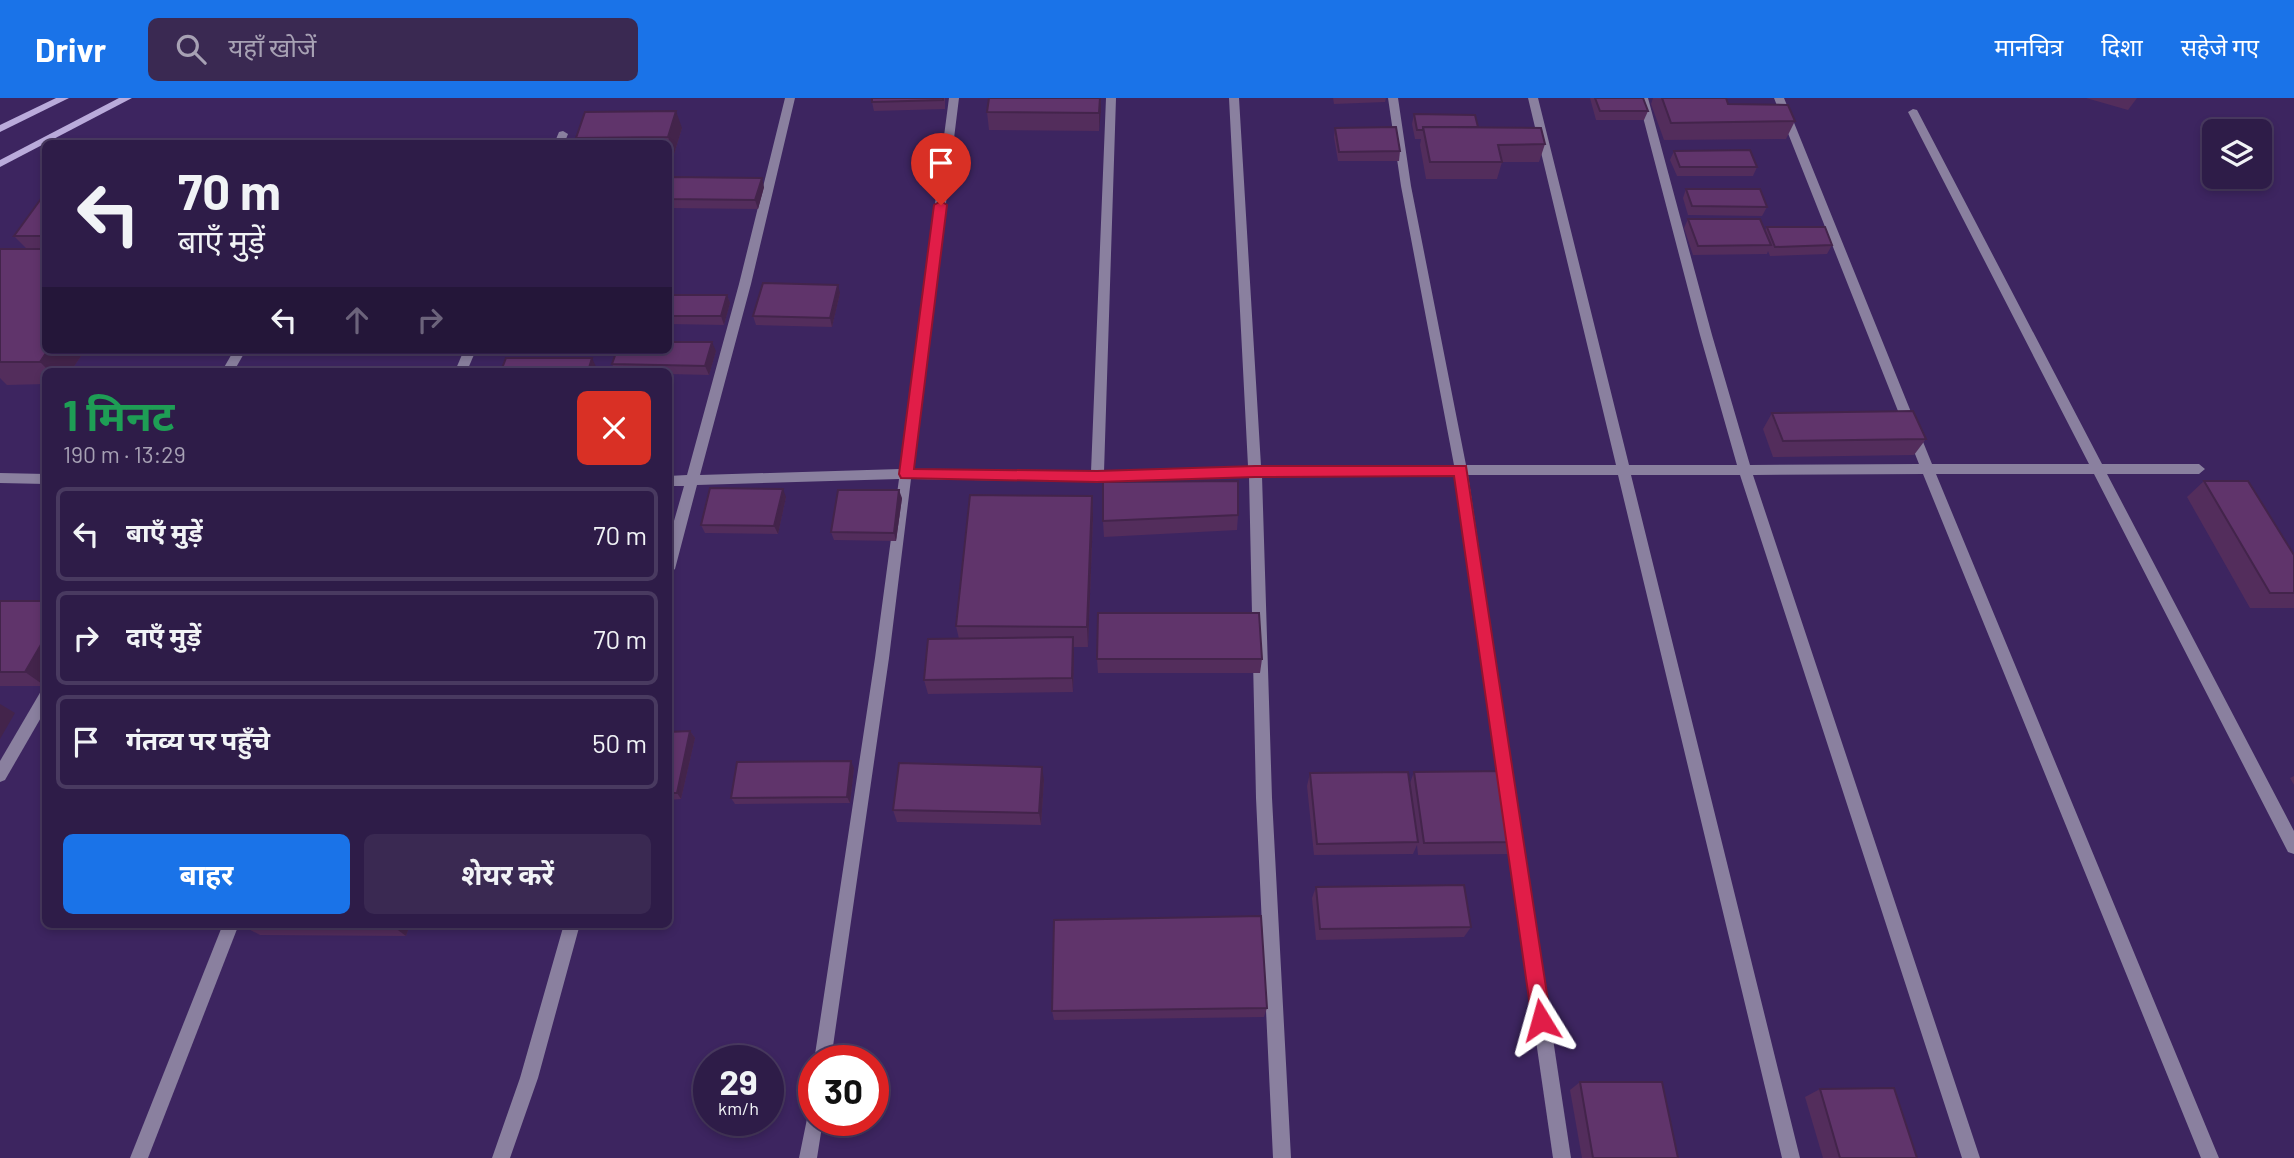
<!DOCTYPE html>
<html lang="hi">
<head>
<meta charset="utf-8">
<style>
	body { margin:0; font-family:Barlow,"Noto Sans Devanagari",sans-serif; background:#3a2952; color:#f1f3f6; height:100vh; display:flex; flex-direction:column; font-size:26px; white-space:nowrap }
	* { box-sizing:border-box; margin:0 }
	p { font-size:23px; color:#a7a1b4 }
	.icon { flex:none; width:38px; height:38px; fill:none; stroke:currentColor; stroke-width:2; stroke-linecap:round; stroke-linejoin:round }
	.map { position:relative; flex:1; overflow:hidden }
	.details { position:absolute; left:42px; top:270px; width:630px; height:560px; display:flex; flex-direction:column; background:#2e1c48; border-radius:10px; box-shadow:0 4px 10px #0003,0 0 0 2px #493a60 }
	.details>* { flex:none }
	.guide { position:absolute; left:42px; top:42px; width:630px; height:214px; border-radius:10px; box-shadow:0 4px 10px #0003,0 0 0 2px #493a60; background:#2e1c48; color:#f1f3f6; overflow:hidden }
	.controls { position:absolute; left:2202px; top:21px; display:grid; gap:14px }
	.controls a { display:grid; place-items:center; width:70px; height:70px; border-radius:10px; background:#2e1c48; box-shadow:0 4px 10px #0003,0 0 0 2px #493a60; font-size:35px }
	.speed { position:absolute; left:693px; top:947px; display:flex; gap:14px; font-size:35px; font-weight:700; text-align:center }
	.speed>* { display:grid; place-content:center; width:91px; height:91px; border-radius:50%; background:#2e1c48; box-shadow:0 4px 10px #0003,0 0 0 2px #493a60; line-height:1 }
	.speed small { font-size:18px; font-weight:400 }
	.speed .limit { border:10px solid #d22; background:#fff; color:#111 }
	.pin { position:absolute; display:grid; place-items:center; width:60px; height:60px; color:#fff; margin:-72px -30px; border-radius:50% 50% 50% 0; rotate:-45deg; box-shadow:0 0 7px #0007 }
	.pin .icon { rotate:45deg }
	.me { position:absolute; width:77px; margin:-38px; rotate:352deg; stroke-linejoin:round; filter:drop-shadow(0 0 5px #0008) }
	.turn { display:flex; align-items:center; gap:24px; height:147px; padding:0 21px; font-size:32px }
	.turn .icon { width:91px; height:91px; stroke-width:2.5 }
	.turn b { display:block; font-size:49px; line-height:60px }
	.lanes { display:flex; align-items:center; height:66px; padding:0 21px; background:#0003; justify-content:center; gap:35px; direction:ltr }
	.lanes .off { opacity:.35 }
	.round { display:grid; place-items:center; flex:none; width:74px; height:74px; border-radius:10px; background:#3a2952 }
	.head { display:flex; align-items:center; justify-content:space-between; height:119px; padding:0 21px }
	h1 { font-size:42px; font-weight:700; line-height:52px; color:#1e9e55 }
	.action { display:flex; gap:14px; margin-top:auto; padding:14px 21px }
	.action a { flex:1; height:80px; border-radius:10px; background:#1a73e8; color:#fff; font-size:28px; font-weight:700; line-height:80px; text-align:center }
	.action a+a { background:#3a2952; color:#f1f3f6 }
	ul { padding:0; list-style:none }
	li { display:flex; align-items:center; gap:21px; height:94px; margin:0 14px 10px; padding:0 7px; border:4px solid #493a60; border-radius:10px }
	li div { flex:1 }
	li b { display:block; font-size:26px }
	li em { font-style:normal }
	header { display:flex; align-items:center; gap:42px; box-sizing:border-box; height:98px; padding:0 35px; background:#1a73e8; color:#fff }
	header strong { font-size:33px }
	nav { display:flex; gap:38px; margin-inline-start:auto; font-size:24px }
	.search { width:490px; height:63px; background:#3a2952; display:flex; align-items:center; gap:18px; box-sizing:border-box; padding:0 24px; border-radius:10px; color:#a7a1b4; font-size:26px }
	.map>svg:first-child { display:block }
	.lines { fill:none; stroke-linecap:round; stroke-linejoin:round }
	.street { fill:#8a809f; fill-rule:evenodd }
	.secondary { fill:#baabdb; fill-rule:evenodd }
	.wall { fill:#532d5c }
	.shaded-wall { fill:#43244b }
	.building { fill:#60346b; stroke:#43244b; stroke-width:2 }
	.route { fill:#e11d48; stroke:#92132f; stroke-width:2 }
</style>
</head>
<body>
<header>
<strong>Drivr</strong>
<div class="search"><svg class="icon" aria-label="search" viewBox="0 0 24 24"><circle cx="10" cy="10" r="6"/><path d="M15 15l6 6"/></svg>यहाँ खोजें</div>
<nav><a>मानचित्र</a><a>दिशा</a><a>सहेजे गए</a></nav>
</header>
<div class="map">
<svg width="2294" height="1060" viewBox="0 0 2294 1060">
	<rect width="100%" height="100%" fill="#3d2560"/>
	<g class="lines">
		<g class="street">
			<polygon points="785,0 795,0 751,186 700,377 900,371 949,0 959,0 913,371 1091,374 1106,0 1116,0 1104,374 1248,368 1229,0 1239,0 1261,368 1454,367 1401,88 1388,0 1398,0 1411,88 1466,367 1616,367 1528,0 1538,0 1629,367 1737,367 1700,237 1638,0 1648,0 1712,237 1750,367 1919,366 1774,0 1784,0 1932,366 2089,366 1908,14 1913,11 1917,12 2102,366 2199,366 2205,371 2199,376 2107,376 2294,733 2294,756 2288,754 2094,376 1936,376 2219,1060 2201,1060 1923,376 1753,377 1980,1060 1962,1060 1740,377 1631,377 1800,1060 1782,1060 1618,377 1468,377 1515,692 1512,697 1507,699 1502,697 1499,692 1455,377 1262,378 1272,700 1291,1060 1273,1060 1256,700 1249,378 1097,384 911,381 889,560 831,962 814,963 875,560 899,381 697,387 675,471 668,476 668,444 684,388 668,388 668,378 687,377 739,186"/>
			<polygon points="563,33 568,36 564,46 554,46 559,34"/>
			<polygon points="234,252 246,252 234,273 222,273"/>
			<polygon points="464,252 476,252 467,273 455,273"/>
			<polygon points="0,375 46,376 46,386 0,385"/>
			<polygon points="46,591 46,611 5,682 0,684 0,663 41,593"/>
			<polygon points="1513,722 1518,724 1521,729 1571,1060 1553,1060 1505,729 1508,724"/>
			<polygon points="223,826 239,826 148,1060 130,1060"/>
			<polygon points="564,826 580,826 538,980 510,1060 492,1060 520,980"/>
			<polygon points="814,1013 814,1022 823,1022 817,1060 799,1060 808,1016"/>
		</g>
		<g class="secondary">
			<polygon points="56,0 69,0 0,34 0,27"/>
			<polygon points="119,0 132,0 0,69 0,62"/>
		</g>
	</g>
	<g class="wall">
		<polygon points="872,0 945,0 945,11 874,13 872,4"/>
		<polygon points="1101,0 1099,33 989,32 987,14"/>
		<polygon points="1333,0 1386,0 1385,4 1334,6"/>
		<polygon points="1590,0 1643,0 1648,13 1644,22 1596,22"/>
		<polygon points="1653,0 1726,0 1728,6 1795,23 1786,41 1664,42 1651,6"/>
		<polygon points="2086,0 2137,0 2128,12"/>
		<polygon points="1414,16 1478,29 1545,46 1539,64 1502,64 1497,81 1426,81 1420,47 1421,41 1415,41 1412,26"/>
		<polygon points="682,30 674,56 668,57 668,46 578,46 576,40"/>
		<polygon points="1335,30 1400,53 1399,63 1338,63 1334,39"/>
		<polygon points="1674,53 1757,69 1753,78 1677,78 1670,62"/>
		<polygon points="668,81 764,89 758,111 668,110"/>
		<polygon points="1686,91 1767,109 1762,118 1688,117 1683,100"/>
		<polygon points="46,94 46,252 85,252 71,273 46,273 46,286 7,287 0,280 0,151 27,151 14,138"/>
		<polygon points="1688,121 1765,132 1767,129 1832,147 1827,156 1770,158 1768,153 1767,156 1693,157 1684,130"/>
		<polygon points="840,195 832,229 756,227 753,218"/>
		<polygon points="668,197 727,197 730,205 724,227 668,226"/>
		<polygon points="716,253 709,277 668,276 668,273 615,273 612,266"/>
		<polygon points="1772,315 1926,341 1914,357 1773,359 1763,331"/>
		<polygon points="2204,383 2294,457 2294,510 2250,510 2187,399"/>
		<polygon points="1092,398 1093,419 1088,549 1074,549 1073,594 928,596 924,582 959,541 956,528"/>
		<polygon points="786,399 778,436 705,435 701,427"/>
		<polygon points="902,400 896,443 834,442 831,434"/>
		<polygon points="1238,417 1237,432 1104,439 1103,423"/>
		<polygon points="0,503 46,503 45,588 0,588"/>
		<polygon points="1097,561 1262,561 1260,575 1098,575"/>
		<polygon points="690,633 695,640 681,701 668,702 668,634"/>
		<polygon points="854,670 850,705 735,706 731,700"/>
		<polygon points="1414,674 1518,744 1511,756 1418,757 1417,747 1413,756 1314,757 1307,688 1310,675 1410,685"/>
		<polygon points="2294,678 2294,687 2290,680"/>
		<polygon points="1044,682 1041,727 897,724 893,712"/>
		<polygon points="1316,789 1471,829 1464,839 1316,842 1312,800"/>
		<polygon points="410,826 406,838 260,837 241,827"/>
		<polygon points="1267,910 1264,919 1054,922 1052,913"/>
		<polygon points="1580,984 1678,1060 1582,1060 1570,992"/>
		<polygon points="1820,991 1917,1060 1823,1060 1805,999"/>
	</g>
	<g class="shaded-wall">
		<polygon points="1101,0 1101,13 1099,33 1099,15"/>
		<polygon points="676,13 682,30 674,56 668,39"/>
		<polygon points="762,80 764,89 758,111 755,102"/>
		<polygon points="838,187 840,195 832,229 830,220"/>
		<polygon points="727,197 730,205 724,227 721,218"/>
		<polygon points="712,244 716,253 709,277 705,268"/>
		<polygon points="48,252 85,252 71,273 49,273 40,264"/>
		<polygon points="592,260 598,273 588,273"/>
		<polygon points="783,391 786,399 778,436 774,428"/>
		<polygon points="899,392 902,400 896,443 894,435"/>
		<polygon points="1092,398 1093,419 1088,549 1087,529"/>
		<polygon points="46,538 46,587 45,588 25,574"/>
		<polygon points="1073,539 1074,553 1073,594 1072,580"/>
		<polygon points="0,606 15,615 0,641"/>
		<polygon points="690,633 695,640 681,701 677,695"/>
		<polygon points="851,663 854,670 850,705 847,699"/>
		<polygon points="1042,669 1044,682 1041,727 1039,715"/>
		<polygon points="391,826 410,826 406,838 391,827"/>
	</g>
	<g class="building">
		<polygon points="872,0 943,0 943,2 872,4"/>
		<polygon points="989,0 1100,0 1099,15 987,14"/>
		<polygon points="1595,0 1643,0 1648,13 1600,13"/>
		<polygon points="1662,0 1726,0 1728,6 1788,7 1795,23 1671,25"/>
		<polygon points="676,13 668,39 576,40 585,14"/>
		<polygon points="1414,16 1475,17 1478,29 1423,29 1423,32 1417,32"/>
		<polygon points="1396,29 1400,53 1339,54 1335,30"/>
		<polygon points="1423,29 1541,30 1545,46 1498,47 1502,64 1430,64"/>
		<polygon points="1750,52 1757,69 1680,69 1674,53"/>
		<polygon points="669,79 762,80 755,102 668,101"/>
		<polygon points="1686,91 1760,91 1767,109 1692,108"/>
		<polygon points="46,94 46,138 14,138"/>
		<polygon points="1688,121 1760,121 1771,147 1698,148"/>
		<polygon points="1767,129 1825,129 1832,147 1775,149"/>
		<polygon points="0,151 46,151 46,252 48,252 40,264 0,264"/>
		<polygon points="763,185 838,187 830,220 753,218"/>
		<polygon points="668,197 727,197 721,218 668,218"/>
		<polygon points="668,244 712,244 705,268 612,266 617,252 668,252"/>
		<polygon points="506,260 592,260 588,273 501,273"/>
		<polygon points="1913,313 1926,341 1783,343 1772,315"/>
		<polygon points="1238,383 1238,417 1103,423 1103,384"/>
		<polygon points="2204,383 2248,383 2294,457 2294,495 2270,495"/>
		<polygon points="710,390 783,391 774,428 701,427"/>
		<polygon points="838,392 899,392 894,435 831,434"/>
		<polygon points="970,397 1092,398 1087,529 956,528"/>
		<polygon points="0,503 46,503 46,538 25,574 0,574"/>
		<polygon points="1098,515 1259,515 1262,561 1097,561"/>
		<polygon points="1073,539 1072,580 924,582 928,541"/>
		<polygon points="690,633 677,695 668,695 668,634"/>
		<polygon points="851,663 847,699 731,700 737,664"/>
		<polygon points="899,665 1042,669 1039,715 893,712"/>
		<polygon points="1505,673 1518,744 1424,745 1414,674"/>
		<polygon points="1408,674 1418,744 1317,746 1310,675"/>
		<polygon points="1464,787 1471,829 1320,831 1316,789"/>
		<polygon points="1261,818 1267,910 1052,913 1054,822"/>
		<polygon points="242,826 391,826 391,827"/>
		<polygon points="1580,984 1662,984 1678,1060 1593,1060"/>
		<polygon points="1894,990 1917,1060 1840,1060 1820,991"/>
	</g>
	<polygon class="route" points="941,103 947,107 914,371 1097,373 1255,368 1466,368 1551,922 1548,929 1541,932 1535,929 1532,922 1454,378 1255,379 1097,384 901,380 899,376 934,107"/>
</svg>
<div class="controls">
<a><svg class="icon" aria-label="layers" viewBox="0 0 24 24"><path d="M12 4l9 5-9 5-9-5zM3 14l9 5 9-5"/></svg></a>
</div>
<div class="speed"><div>29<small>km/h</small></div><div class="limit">30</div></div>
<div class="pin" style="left:941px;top:107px;background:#d93025"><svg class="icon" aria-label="arrive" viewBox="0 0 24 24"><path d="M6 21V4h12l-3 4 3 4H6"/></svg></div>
<svg class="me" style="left:1541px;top:922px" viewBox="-20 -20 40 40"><path d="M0-17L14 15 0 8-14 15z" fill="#e11d48" stroke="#fff" stroke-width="4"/></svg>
<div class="guide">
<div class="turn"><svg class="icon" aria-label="left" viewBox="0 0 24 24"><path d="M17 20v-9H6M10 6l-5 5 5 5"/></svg><div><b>70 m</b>बाएँ मुड़ें</div></div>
<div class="lanes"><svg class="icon" aria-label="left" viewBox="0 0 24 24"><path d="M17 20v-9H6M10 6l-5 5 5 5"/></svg><svg class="icon off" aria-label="ahead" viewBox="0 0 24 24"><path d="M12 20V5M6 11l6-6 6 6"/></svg><svg class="icon off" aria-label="right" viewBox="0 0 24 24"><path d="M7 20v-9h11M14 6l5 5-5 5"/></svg></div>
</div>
<section class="details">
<div class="head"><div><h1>1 मिनट</h1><p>190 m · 13:29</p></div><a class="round" style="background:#d93025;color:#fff"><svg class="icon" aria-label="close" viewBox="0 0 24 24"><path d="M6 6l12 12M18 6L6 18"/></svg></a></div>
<ul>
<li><svg class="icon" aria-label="left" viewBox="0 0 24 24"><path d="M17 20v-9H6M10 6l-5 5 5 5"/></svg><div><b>बाएँ मुड़ें</b></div><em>70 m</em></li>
<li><svg class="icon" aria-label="right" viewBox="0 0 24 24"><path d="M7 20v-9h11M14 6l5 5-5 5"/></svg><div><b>दाएँ मुड़ें</b></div><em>70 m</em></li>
<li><svg class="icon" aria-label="arrive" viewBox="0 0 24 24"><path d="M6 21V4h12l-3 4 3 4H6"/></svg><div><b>गंतव्य पर पहुँचे</b></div><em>50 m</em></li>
</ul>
<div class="action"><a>बाहर</a><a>शेयर करें</a></div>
</section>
</div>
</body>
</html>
